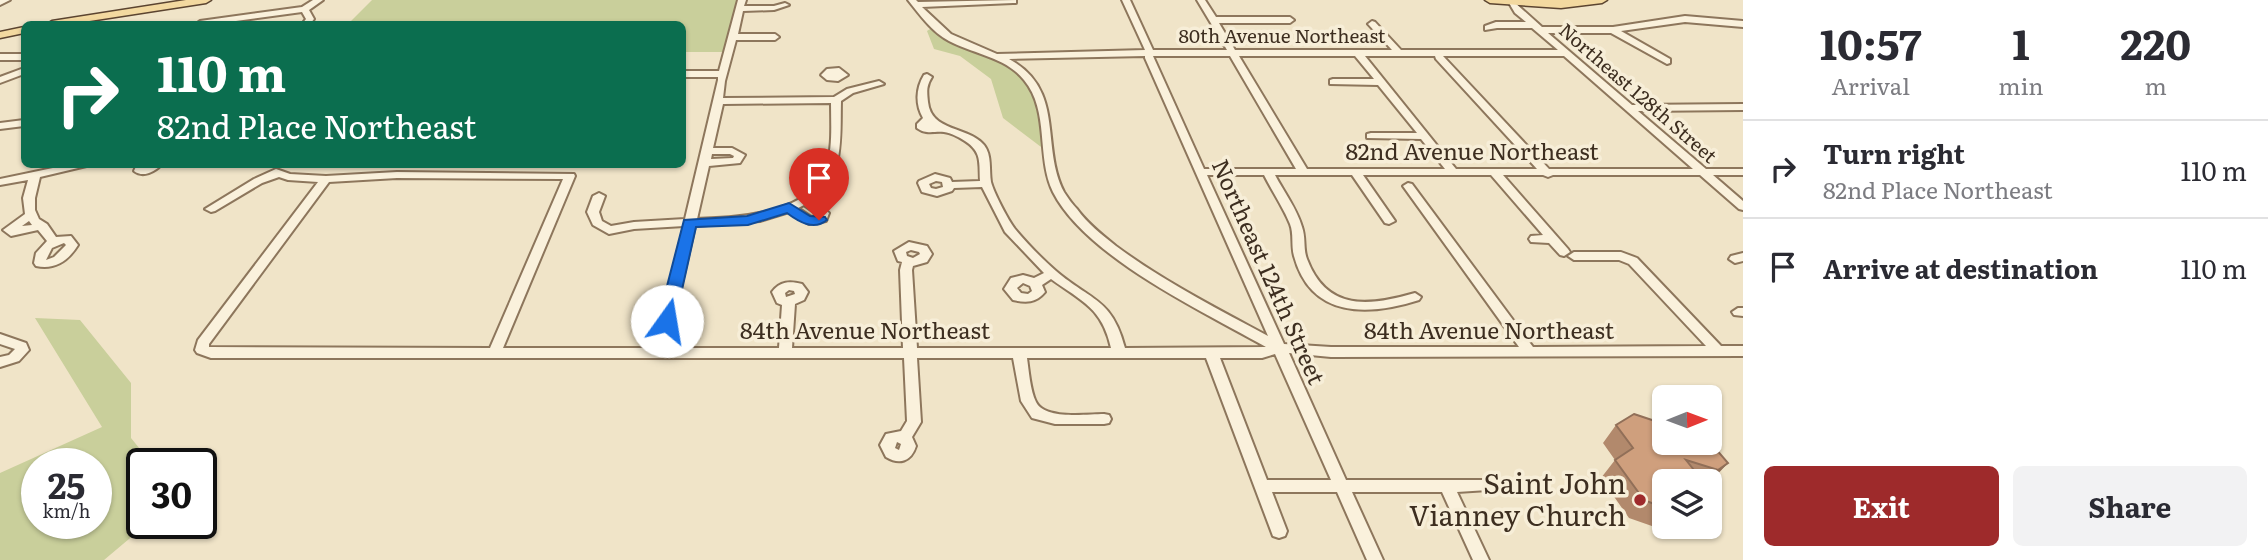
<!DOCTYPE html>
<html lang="en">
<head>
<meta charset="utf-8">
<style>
	body { margin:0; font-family:Literata,serif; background:#f2f2f3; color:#2b2b33; height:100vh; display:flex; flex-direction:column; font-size:26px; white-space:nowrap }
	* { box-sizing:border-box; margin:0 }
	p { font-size:23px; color:#7c7c81 }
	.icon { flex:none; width:38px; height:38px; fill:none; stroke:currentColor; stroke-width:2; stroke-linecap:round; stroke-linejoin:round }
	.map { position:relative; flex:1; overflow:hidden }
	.sheet { display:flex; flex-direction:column; background:#fff; width:525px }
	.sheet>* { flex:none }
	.hud { position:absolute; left:21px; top:21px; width:665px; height:147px; border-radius:10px; box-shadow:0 2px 5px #0004; background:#0b6e4f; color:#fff; overflow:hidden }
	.needle { width:46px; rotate:89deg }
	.fabs { position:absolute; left:1652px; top:385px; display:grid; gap:14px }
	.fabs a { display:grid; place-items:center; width:70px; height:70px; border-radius:10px; background:#fff; box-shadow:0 2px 5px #0004; font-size:35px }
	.speed { position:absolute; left:21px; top:448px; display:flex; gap:14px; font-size:35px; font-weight:700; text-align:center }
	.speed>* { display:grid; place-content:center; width:91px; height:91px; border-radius:50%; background:#fff; box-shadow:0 2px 5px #0004; line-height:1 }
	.speed small { font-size:18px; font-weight:400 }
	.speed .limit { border:4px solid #111; border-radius:10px; background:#fff; color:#111 }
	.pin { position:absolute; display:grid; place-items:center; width:60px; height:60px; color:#fff; margin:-72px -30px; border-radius:50% 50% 50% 0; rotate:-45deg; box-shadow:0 0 7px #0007 }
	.pin .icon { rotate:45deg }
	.me { position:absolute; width:77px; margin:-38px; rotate:13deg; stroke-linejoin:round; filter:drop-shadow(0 0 5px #0008) }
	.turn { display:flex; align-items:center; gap:24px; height:147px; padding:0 21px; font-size:32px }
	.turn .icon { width:91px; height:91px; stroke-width:2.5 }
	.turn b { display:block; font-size:49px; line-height:60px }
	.eta { display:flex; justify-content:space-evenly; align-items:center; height:119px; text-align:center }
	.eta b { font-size:42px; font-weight:700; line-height:49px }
	.action { display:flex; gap:14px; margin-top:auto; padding:14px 21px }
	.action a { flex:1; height:80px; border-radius:10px; background:#9e2a2b; color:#fff; font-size:28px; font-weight:700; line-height:80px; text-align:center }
	.action a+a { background:#f2f2f3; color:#2b2b33 }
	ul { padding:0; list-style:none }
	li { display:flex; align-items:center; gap:21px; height:98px; padding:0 21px; border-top:2px solid #e1e1e2 }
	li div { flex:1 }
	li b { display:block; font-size:26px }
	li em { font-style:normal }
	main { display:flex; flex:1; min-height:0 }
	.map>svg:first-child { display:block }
	.green { fill:#c9cf9b; fill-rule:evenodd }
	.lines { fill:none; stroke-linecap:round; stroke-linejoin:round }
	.minor-casing { stroke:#8d765c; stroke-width:4 }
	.major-casing { stroke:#5b4430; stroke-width:3 }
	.minor { fill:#faf1dc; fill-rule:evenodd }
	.major { fill:#f3d9a0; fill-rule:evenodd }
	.wall { fill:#b2896c }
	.shaded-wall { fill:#916f58 }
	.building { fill:#cf9f7d; stroke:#916f58; stroke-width:2 }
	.route { fill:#1a73e8; stroke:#114b97; stroke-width:2 }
	.poi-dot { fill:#9e2a2b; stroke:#f7eed8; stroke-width:2.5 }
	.labels { text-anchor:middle; stroke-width:7; stroke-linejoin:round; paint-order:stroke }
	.far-street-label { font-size:19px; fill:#3d2e20; stroke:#f7eed8 }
	.street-label { font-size:23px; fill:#3d2e20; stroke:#f7eed8 }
	.near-poi-label { font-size:28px; fill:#3d2e20; stroke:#f7eed8; text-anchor:end }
</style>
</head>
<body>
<main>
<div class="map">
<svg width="1743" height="560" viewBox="0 0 1743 560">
	<rect width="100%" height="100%" fill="#f0e4c8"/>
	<g class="green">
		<polygon points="372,0 742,0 729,52 683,52 682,24 348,24"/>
		<polygon points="933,27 997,57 1032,82 1049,153 1003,118 991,79 960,56 934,49 927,31"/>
		<path d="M 35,318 L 80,320 L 131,383 L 131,438 L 152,464 L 142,464 L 142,523 L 148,523 L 104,560 L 0,560 L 0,473 L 102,427 ZM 37,464 L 96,464 L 96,523 L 37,523 Z"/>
	</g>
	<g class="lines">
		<g class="minor-casing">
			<g id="minor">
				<polygon points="0,0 10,0 0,5"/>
				<polygon points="313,0 323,0 309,10 314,19 310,24 302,24 306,19 302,12 214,24 196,24 200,21 302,7"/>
				<path d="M 738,0 L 746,0 L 744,6 L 774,6 L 785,3 L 789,5 L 774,10 L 743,11 L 738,34 L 775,34 L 779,37 L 775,40 L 736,40 L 725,81 L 723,98 L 834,97 L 847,89 L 879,81 L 884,84 L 853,93 L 841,101 C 840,137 845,176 812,200 L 829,213 L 826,221 L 809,224 L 789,212 L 760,221 L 695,226 L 667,348 L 779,348 L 782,305 L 777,303 L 772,292 C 780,281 790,281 802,284 L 808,292 L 804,300 L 795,304 L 792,348 L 903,348 L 900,270 L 902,262 L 898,261 L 894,251 L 909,242 L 927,246 L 932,254 L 927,262 L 913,266 L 912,270 L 917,348 L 1111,348 C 1102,308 1083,302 1051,279 L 1042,285 L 1045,292 C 1036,303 1026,303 1013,300 L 1004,289 L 1011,278 L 1023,275 L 1034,278 L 1044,273 L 1005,232 L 982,187 L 954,188 L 952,191 L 937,196 L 922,192 L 918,183 L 919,181 L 935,174 L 950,178 L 952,182 L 980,181 C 979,162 982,152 965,141 C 959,137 951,133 944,132 C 933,131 927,135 917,128 L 917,124 L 923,118 C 915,104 916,88 924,75 L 927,74 L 932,77 C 926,86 927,92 928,102 C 931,132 968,126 984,145 C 992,155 989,170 991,182 C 994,193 1008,220 1015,229 C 1027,243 1042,259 1056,271 C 1091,301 1112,298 1125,348 L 1266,347 C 1204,312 1086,257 1053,192 C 1036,157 1050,111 1024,80 C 1006,57 973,54 949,41 C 932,32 920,15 908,0 L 916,0 L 918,2 L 1016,0 L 1016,3 L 1013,3 L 922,7 L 951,34 L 997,54 L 1145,50 L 1122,0 L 1130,0 L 1153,50 L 1227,50 L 1197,0 L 1205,0 L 1216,17 L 1290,17 L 1294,20 L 1290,23 L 1219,23 L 1235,50 L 1392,50 L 1368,24 L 1372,21 L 1375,22 L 1401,50 L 1558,50 L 1532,28 L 1497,28 L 1485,30 L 1485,26 L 1496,22 L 1526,22 L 1515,13 L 1509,3 L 1513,1 L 1542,27 L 1613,27 L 1685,16 L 1743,21 L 1743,27 L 1685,22 L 1621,31 L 1670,59 L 1670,63 L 1667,64 L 1611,33 L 1548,33 L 1632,105 L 1743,104 L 1743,110 L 1638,111 L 1706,169 L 1743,169 L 1743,175 L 1713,175 L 1743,201 L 1743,210 L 1739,209 L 1700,175 L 1553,175 L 1548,177 L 1543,175 L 1503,175 L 1568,249 L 1570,252 L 1564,256 L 1560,255 L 1549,243 L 1531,242 L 1529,239 L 1531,236 L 1543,235 L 1491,175 L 1363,175 L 1395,221 L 1389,224 L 1385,223 L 1352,175 L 1275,175 C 1284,192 1297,209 1302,227 C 1306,238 1303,249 1307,259 C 1327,312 1370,306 1415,293 L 1421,297 L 1419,300 C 1369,316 1311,319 1294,256 C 1291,245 1294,234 1290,224 C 1283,207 1272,191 1264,175 L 1207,175 L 1284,344 L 1331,347 L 1519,347 L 1403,186 L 1408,183 L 1412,184 L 1533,347 L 1706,346 L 1629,264 L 1619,260 L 1574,260 L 1568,256 L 1574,252 L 1621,252 L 1637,258 L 1721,346 L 1743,346 L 1743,356 L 1331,357 L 1289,353 L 1346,480 L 1483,480 L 1488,482 L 1491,486 L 1488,490 L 1457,492 L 1489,560 L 1473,560 L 1442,492 L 1352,492 L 1383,560 L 1367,560 L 1337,492 L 1272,492 L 1287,531 L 1285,536 L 1279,538 L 1273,536 L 1206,358 L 1027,358 C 1029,371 1030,390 1036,402 C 1045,420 1086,414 1104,414 L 1109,415 L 1111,419 L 1109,423 L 1104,424 L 1055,424 L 1032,418 L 1021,401 L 1013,358 L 917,358 L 921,422 L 912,437 L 916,446 C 911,462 899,465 886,457 L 880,445 L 886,434 L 901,431 L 907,421 L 904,358 L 211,358 L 197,353 L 195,350 L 198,340 L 318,182 L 288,180 L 279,177 L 262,183 L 215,211 L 211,212 L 205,209 L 254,179 L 276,169 L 290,174 L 326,176 L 397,172 L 574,174 L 575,176 L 503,348 L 654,348 L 684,226 L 634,229 L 609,234 L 593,225 L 587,212 L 593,196 L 599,193 L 605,196 L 599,212 L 602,221 L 611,226 L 634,222 L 685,219 L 718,80 L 718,77 L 682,77 L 682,71 L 719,71 ZM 1145,56 L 1145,58 L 1268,336 C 1216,308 1163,281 1116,246 C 1102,235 1087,223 1077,209 C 1072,204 1068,198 1064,192 C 1040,145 1066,90 1009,59 ZM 1153,56 L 1230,56 L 1296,169 L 1204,169 ZM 1239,56 L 1355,56 L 1374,79 L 1333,79 L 1330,80 L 1330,84 L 1378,85 L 1417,133 L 1371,133 L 1367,134 L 1367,138 L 1421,139 L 1445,169 L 1307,169 ZM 1365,56 L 1435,56 L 1436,59 L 1537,169 L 1456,169 ZM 1443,56 L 1564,56 L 1693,169 L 1549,169 ZM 831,103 C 831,124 833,148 826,168 C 810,215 739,217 697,219 L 709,166 L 740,163 L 745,155 L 732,148 L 713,148 L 723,104 ZM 712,154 L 730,154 L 734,156 L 733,158 L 711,159 ZM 397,178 L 563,179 L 490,348 L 209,347 L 209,344 L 329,182 ZM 936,181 L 942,182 L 943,187 L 936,189 L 931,188 L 929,184 ZM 804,205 L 817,214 L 817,216 L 811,217 L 798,208 ZM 911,250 L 919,252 L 920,254 L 913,258 L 907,256 L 906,252 ZM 1023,283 L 1030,286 L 1032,291 L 1028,294 L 1021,293 L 1017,288 ZM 789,290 L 794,291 L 795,294 L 786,297 L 785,293 ZM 1275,354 L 1331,480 L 1267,480 L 1220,358 L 1262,358 ZM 897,442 L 901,444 L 899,450 L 895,448 Z"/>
				<rect x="0" y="54" width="24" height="6"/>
				<polygon points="24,68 24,74 0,83 0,77"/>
				<polygon points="839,68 848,75 838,81 827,80 821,75 827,69"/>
				<polygon points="24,120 24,126 0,129 0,123"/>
				<path d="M 72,164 L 95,164 L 40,177 L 35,198 L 35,210 L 39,219 L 47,224 L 56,237 L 71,236 L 78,245 C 68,261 55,270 36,266 L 34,263 L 36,253 L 47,241 L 38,230 L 11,236 L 3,230 L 25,214 L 23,198 L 28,180 L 0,185 L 0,179 ZM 29,221 L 32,225 L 22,226 ZM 64,243 L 66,245 L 54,257 L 46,260 L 52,248 Z"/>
				<path d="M 137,164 L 147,164 L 146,167 L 150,164 L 162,164 C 155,172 143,178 134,171 Z"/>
				<polygon points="1743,253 1743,261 1735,263 1729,259 1731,256"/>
				<polygon points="1738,308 1743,308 1743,316 1734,315 1732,312"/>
				<polygon points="0,334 26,343 29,350 19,361 0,367 0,357 9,355 15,349 0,344"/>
			</g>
		</g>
		<g class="major-casing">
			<g id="major">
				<polygon points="186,0 211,0 206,3 70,24 47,24 52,21"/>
				<polygon points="1485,0 1607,0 1602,3 1561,8 1490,3"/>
				<polygon points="24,27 24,33 0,38 0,32"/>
			</g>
		</g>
		<use href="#minor" class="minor"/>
		<use href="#major" class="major"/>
	</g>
	<polygon class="wall" points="1616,425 1664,443 1728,463 1710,481 1664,481 1664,527 1676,527 1669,532 1629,518 1601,478 1615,460 1603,443"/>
	<polygon class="shaded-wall" points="1728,463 1712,480 1708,481 1718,470"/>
	<polygon class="building" points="1634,414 1664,424 1664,443 1700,443 1716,449 1728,463 1718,470 1686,460 1702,480 1704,481 1664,481 1664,508 1644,500 1615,460 1633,448 1616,425"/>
	<path class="route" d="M 789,203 L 810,216 L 825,217 L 827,220 C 814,231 799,222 787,213 L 748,225 L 696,227 L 675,321 L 667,327 L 661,325 L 658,321 L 684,220 L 747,216 Z"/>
	<circle class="poi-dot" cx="1640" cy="500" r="7"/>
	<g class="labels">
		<g class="far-street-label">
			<text x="1282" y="43">80th Avenue Northeast</text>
			<text transform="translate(1638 93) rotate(41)" y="7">Northeast 128th Street</text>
		</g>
		<g class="street-label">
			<text x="1472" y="160">82nd Avenue Northeast</text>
			<text transform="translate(1268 272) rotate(66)" y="8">Northeast 124th Street</text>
			<text x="865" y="339">84th Avenue Northeast</text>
			<text x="1489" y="339">84th Avenue Northeast</text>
		</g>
		<g class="near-poi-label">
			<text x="1626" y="494">Saint John<tspan x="1626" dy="32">Vianney Church</tspan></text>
		</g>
	</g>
</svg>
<div class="fabs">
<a><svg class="needle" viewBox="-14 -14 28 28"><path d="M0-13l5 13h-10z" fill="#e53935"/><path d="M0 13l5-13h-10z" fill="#7c7c81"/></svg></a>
<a><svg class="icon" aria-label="layers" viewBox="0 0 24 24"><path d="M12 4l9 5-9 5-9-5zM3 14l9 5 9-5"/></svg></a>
</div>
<div class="speed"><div>25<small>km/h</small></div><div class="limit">30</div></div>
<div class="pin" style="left:819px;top:220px;background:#d93025"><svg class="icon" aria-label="arrive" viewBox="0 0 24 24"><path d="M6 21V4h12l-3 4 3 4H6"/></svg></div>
<svg class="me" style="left:667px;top:321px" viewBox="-20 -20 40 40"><circle r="19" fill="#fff"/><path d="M0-13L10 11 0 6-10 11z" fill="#1a73e8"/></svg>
<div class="hud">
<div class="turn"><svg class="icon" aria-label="right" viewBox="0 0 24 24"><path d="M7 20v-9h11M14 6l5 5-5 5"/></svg><div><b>110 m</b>82nd Place Northeast</div></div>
</div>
</div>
<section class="sheet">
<div class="eta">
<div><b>10:57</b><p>Arrival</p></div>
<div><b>1</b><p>min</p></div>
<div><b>220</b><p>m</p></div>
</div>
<ul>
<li><svg class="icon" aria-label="right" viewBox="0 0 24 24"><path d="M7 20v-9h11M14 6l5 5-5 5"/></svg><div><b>Turn right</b><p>82nd Place Northeast</p></div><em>110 m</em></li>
<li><svg class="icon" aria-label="arrive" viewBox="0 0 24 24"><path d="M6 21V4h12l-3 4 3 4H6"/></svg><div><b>Arrive at destination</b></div><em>110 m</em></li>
</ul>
<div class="action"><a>Exit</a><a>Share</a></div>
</section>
</main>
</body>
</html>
